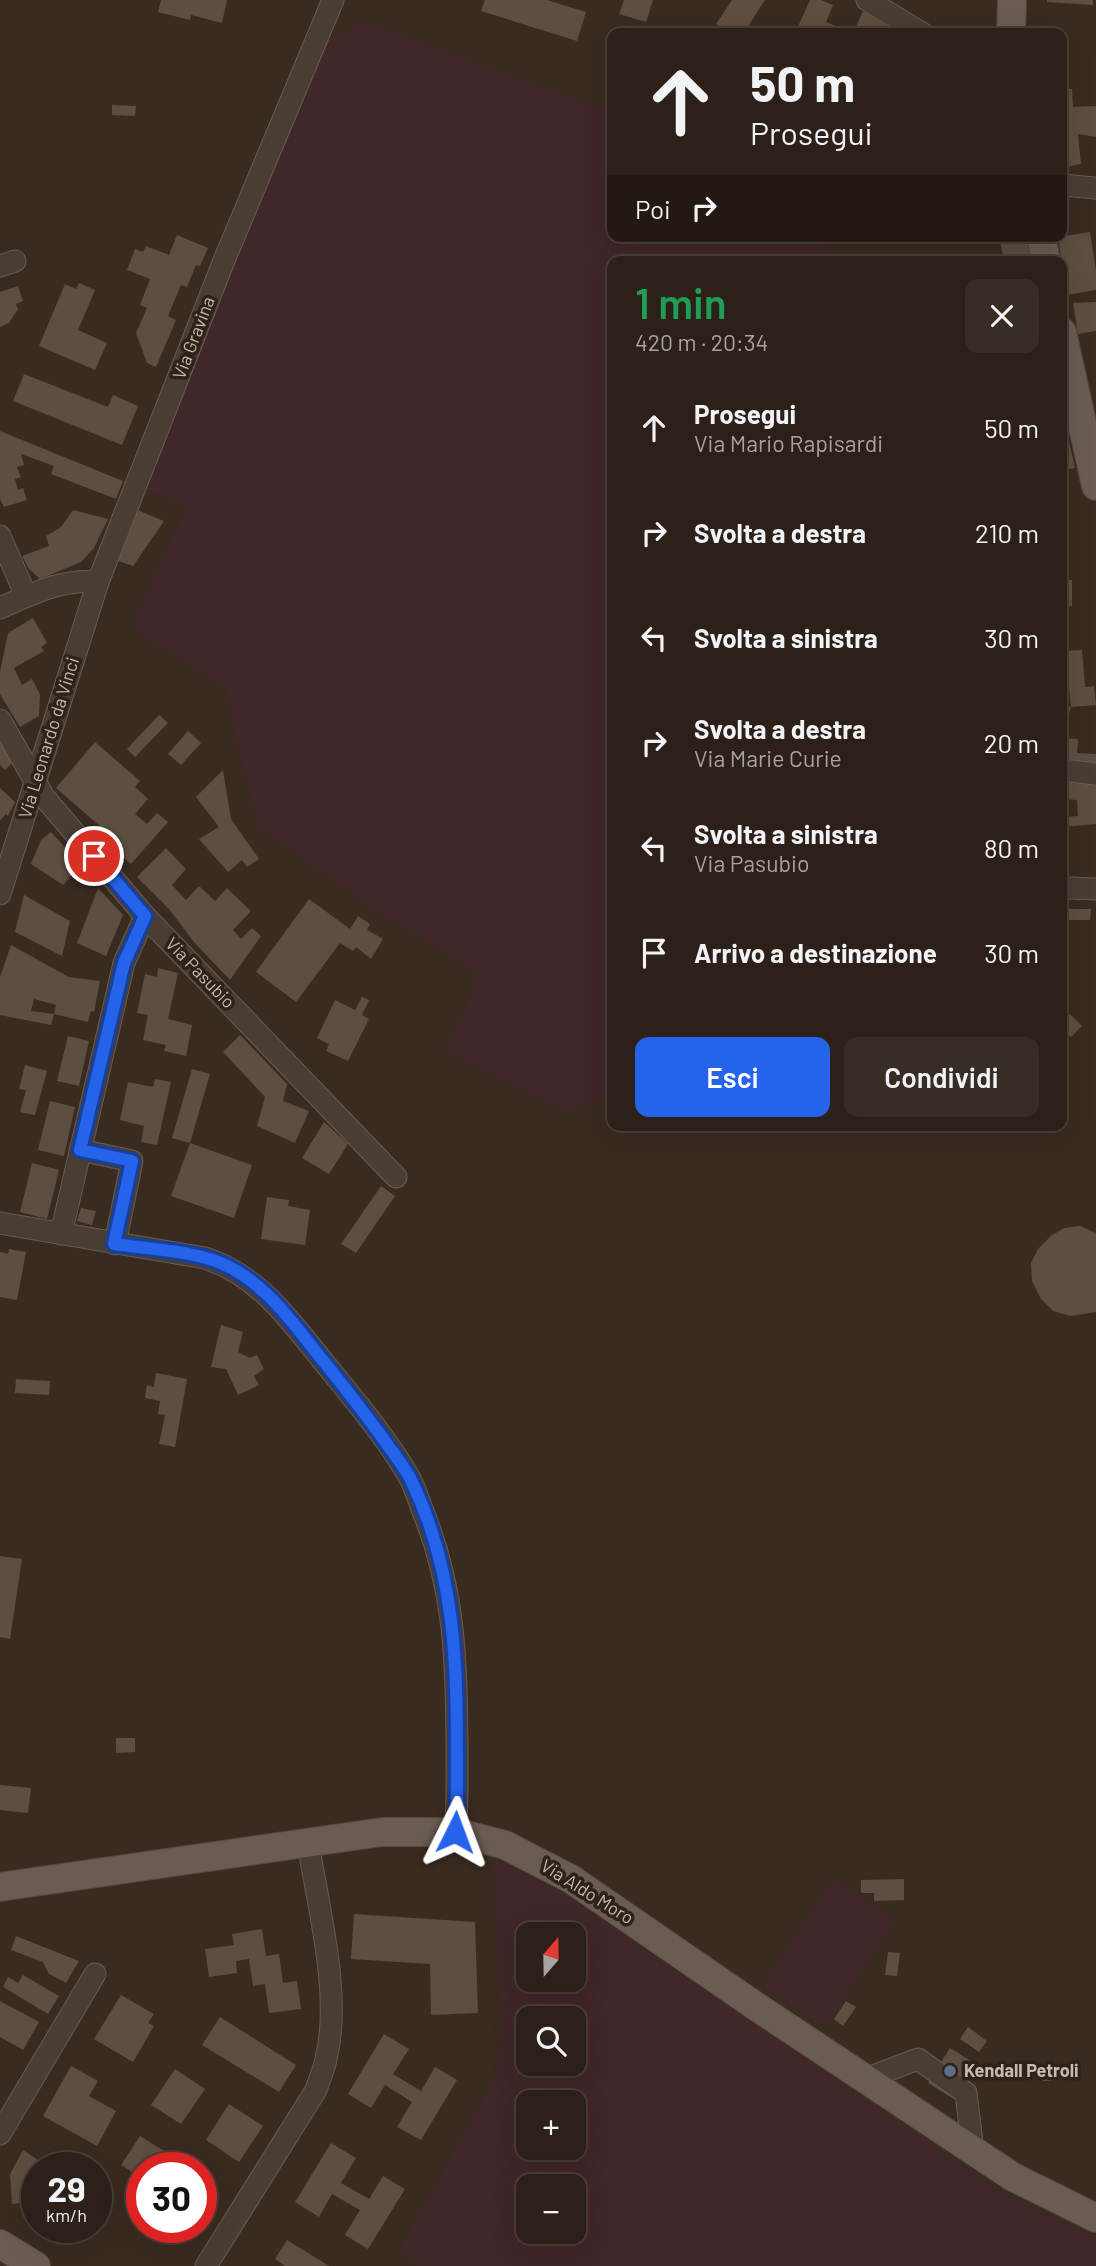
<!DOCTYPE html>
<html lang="it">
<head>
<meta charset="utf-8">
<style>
	body { margin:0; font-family:Barlow,sans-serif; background:#382d25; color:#f1f3f6; height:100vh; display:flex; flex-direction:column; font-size:26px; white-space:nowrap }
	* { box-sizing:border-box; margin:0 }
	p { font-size:23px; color:#a6a3a2 }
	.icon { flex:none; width:38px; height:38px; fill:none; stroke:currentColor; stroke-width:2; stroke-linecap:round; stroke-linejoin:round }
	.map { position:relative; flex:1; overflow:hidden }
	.side { position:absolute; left:607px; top:256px; width:460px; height:875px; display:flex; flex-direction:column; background:#2c2018; border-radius:14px; box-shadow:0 7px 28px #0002,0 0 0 2px #483e37 }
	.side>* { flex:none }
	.hud { position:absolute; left:607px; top:28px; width:460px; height:214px; border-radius:14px; box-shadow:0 7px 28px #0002,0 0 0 2px #483e37; background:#2c2018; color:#f1f3f6; overflow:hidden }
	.needle { width:46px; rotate:20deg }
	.controls { position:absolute; left:516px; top:1922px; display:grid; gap:14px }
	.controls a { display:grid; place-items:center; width:70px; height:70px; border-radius:14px; background:#2c2018; box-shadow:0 7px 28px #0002,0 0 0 2px #483e37; font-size:35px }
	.speed { position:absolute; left:21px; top:2152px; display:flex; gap:14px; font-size:35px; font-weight:700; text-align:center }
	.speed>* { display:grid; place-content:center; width:91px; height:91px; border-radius:50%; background:#2c2018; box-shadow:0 7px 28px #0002,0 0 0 2px #483e37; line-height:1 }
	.speed small { font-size:18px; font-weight:400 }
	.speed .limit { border:10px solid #d22; background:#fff; color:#111 }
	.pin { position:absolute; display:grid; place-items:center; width:60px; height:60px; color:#fff; margin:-30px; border:4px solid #fff; border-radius:50%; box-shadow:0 2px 7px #0007 }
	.me { position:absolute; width:77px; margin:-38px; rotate:3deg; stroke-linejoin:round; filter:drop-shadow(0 0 5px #0008) }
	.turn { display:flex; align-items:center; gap:24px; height:147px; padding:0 28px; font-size:32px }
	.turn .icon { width:91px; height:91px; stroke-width:2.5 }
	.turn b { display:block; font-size:49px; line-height:60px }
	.then { display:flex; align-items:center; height:66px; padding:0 28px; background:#0003; gap:14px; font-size:26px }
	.round { display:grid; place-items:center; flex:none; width:74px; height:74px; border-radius:14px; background:#382d25 }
	.headline { display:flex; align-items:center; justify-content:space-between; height:119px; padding:0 28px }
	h1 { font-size:42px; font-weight:600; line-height:52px; color:#1e9e55 }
	.action { display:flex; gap:14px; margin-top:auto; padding:14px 28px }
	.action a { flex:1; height:80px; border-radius:14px; background:#2563eb; color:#fff; font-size:28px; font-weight:600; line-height:80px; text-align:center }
	.action a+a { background:#382d25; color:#f1f3f6 }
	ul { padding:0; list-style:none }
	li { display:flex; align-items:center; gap:21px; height:105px; padding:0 28px }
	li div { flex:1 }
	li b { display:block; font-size:26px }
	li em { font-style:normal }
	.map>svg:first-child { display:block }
	.green { fill:#41262a; fill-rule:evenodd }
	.building { fill:#5e4e41 }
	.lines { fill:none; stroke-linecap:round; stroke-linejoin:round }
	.minor-casing { stroke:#675c52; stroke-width:23 }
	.major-casing { stroke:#53473e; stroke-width:30 }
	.minor { stroke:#4a3e34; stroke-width:21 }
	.major { stroke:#6a5c52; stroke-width:28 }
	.route-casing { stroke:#184099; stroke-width:18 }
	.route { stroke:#2563eb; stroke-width:12 }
	.service-dot { fill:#5c6f8a; stroke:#2e231a; stroke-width:2.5 }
	.labels { text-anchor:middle; stroke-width:7; stroke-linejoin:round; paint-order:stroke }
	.street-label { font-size:18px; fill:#c6baaf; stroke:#2e231a }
	.poi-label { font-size:18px; font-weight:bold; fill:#c6baaf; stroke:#2e231a; text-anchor:start }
</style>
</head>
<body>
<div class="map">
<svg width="1096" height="2266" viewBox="0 0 1096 2266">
	<rect width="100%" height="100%" fill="#3a2b20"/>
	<g class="green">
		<polygon points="358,20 612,113 612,236 823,236 823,251 877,258 877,261 612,261 612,1095 566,1110 446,1052 480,974 371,907 258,826 235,735 227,688 131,628 187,506 144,489 327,40 356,29"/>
		<path d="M 493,1861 L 530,1873 L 556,1888 L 1003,2194 L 1020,2204 L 1096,2237 L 1096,2266 L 422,2266 L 398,2252 L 498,2072 L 501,2021 ZM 528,1934 L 574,1934 L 574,1979 L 528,1979 ZM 528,2018 L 574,2018 L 574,2063 L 528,2063 ZM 528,2102 L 574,2102 L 574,2147 L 528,2147 ZM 528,2186 L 574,2186 L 574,2231 L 528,2231 Z"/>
		<polygon points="833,1880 895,1921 825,2026 763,1985"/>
	</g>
	<g class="building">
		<polygon points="161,0 227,0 222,23 191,15 190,20 158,12"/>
		<polygon points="485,0 547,0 586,12 577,41 481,11"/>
		<polygon points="624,0 653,0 646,22 619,14"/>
		<polygon points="732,0 765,0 744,33 731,33 716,24"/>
		<polygon points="810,0 821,0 833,5 826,22 851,33 795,33"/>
		<polygon points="1047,0 1093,0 1093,5 1047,2"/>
		<polygon points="863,11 893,29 901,33 853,33"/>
		<polygon points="1062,89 1072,89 1073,107 1096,106 1096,137 1078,134 1081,164 1062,168"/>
		<polygon points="112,105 136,106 135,116 112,115"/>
		<polygon points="1090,232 1096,271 1096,290 1067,295 1058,237"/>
		<polygon points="177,235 208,248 200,266 196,265 187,287 181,285 168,316 176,320 156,367 147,363 136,333 147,308 140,305 150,279 127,270 135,249 143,252 146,246 169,255"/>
		<polygon points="999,236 1026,236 1031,261 1004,261"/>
		<polygon points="79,283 95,290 78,330 107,343 95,370 39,346 65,284 76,289"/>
		<polygon points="18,286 23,301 16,304 18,309 9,323 0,327 0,292"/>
		<polygon points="1096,302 1096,331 1078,334 1073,303"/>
		<polygon points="24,374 108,407 113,395 138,406 122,445 13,401"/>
		<polygon points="0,431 123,481 116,499 51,474 54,466 21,454 24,465 17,467 21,477 15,479 18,490 23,488 27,500 4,507 0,499"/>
		<polygon points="1062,433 1067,433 1075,468 1062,470"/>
		<rect x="1062" y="503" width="7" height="27"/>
		<polygon points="73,510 108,519 94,548 81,562 40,579 29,569 22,556 49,546 46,536 61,527"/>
		<polygon points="137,510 164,521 133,566 116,560"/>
		<polygon points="1062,580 1072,580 1072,606 1062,607"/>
		<polygon points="33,618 47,643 41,647 44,651 14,668 22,685 32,679 40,694 39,716 20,727 0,694 0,672 8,633"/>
		<polygon points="1082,650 1085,687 1094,686 1096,705 1071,707 1069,688 1062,688 1062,651"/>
		<polygon points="1062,707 1071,707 1067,722 1062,720"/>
		<polygon points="159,715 168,723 135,757 127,749"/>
		<polygon points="188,731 201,743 181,765 168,754"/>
		<polygon points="1062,738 1078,739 1077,753 1096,754 1096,769 1062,761"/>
		<polygon points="0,742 13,762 5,770 0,765"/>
		<polygon points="95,742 140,781 135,787 148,799 135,814 147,824 157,813 168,822 131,864 95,832 100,826 56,788"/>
		<polygon points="223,770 231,819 259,859 247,867 242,860 228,872 199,839 219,827 196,797"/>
		<polygon points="1062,778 1096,781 1096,824 1062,827 1062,817 1078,816 1077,800 1062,799"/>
		<polygon points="0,788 15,802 8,816 6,814 0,820"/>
		<polygon points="51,832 81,865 63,885 31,864 41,840"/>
		<polygon points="166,848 186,869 172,885 186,900 199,886 215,901 227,888 251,911 233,930 241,939 252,928 261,936 230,980 194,942 169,909 137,877"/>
		<polygon points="98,888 123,915 106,956 77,943"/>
		<polygon points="24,895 70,921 62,956 15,932"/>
		<polygon points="309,899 350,929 358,916 370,924 367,930 383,939 371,959 356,947 353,951 340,943 296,1002 256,972"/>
		<polygon points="1063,909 1091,909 1090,920 1063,920"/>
		<polygon points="11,945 69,977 100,981 94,1012 91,1011 88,1022 54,1014 56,1005 34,999 31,1011 54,1014 51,1025 0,1015 0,977"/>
		<polygon points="158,968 178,973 168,1019 192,1025 186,1056 164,1051 166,1045 143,1040 148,1015 137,1013 145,974 157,977"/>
		<polygon points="362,997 369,1000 362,1015 369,1019 348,1061 326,1051 329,1044 317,1038 335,1000 355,1010"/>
		<polygon points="1070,1014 1082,1026 1071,1037 1067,1033 1062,1037 1062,1021"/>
		<polygon points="240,1035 287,1084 283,1101 309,1111 295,1143 257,1126 265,1097 223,1052"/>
		<polygon points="68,1036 89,1041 79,1086 57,1081"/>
		<polygon points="25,1065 47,1071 35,1115 20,1112 26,1090 19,1089"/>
		<polygon points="192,1069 210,1074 190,1143 172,1138"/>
		<polygon points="155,1079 171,1082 157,1145 141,1142 144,1126 120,1120 128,1082 153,1087"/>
		<polygon points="50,1101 75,1107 64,1156 38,1150"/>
		<polygon points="324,1122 348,1144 329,1174 302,1158"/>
		<polygon points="190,1143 252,1165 234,1218 171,1196"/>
		<polygon points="32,1163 59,1170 47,1219 20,1212"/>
		<polygon points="381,1186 395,1196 356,1253 341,1244"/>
		<polygon points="267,1197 289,1200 288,1206 310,1210 305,1245 261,1239"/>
		<polygon points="81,1208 96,1211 92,1225 77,1221"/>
		<polygon points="1080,1226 1096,1233 1096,1312 1070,1316 1053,1311 1041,1299 1032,1281 1031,1263 1038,1249 1051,1236 1064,1228"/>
		<polygon points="9,1249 26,1252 17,1300 0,1297 0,1252 8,1254"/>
		<polygon points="221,1325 243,1332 238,1352 250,1358 257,1355 264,1369 254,1376 259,1385 238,1395 226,1369 211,1367"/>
		<polygon points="156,1373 187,1379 175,1447 159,1444 165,1415 158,1414 160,1401 145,1398 147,1385 154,1387"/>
		<polygon points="16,1379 50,1381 49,1395 15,1393"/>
		<polygon points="0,1556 22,1559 10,1639 0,1637"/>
		<polygon points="116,1738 135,1738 135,1752 116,1753"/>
		<polygon points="0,1785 31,1788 28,1813 0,1810"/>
		<polygon points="904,1879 904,1900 874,1901 874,1893 861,1893 861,1880"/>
		<polygon points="354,1914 475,1922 478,2013 431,2015 430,1964 351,1959"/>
		<polygon points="262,1929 266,1956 279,1954 283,1983 297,1981 301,2009 269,2013 265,1984 253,1986 249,1959 236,1961 237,1973 209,1977 205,1949 234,1945 232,1934"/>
		<polygon points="16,1936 79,1961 66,1983 49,1974 43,1962 11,1950"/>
		<polygon points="888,1952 900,1953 897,1976 885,1975"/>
		<polygon points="23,1975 59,1996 48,2014 3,1987 8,1977 18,1983"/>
		<polygon points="121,1995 154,2014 148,2023 154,2026 133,2062 94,2039"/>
		<polygon points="0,2001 39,2022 23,2050 0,2037"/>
		<polygon points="846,2001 856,2007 843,2026 834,2019"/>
		<polygon points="220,2017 296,2065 279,2092 202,2045"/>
		<polygon points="968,2027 987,2041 979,2052 960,2039"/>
		<polygon points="384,2034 409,2049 393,2074 421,2091 435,2067 457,2080 421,2140 397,2127 412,2102 385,2085 371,2108 348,2094"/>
		<polygon points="950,2048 976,2064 954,2099 928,2083"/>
		<polygon points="71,2066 98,2081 89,2096 116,2111 97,2146 43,2116"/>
		<rect x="1042" y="2068" width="10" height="13"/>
		<polygon points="175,2069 205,2089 181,2124 151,2105"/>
		<polygon points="229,2104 263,2126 239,2162 206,2140"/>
		<polygon points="140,2136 161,2149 191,2168 142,2168 142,2178 121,2165"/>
		<polygon points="331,2143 356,2158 341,2183 369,2199 383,2176 405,2189 368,2249 345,2235 360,2210 332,2194 319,2217 295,2202"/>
		<polygon points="23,2150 50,2168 37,2168 37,2202 12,2204 10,2174"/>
		<polygon points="201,2175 216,2184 201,2207"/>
		<polygon points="287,2240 329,2266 285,2266 275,2259"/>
	</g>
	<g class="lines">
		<g class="minor-casing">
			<g id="minor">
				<polyline points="867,0 922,33"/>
				<polyline points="1062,185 1096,188"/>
				<polyline points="0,266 15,261"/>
				<polyline points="0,536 26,596"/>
				<path d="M 0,608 C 32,594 63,578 98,582"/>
				<polyline points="0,720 44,797 145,916 396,1177"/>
				<polyline points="1062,770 1096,774"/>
				<polyline points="1071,888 1096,889"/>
				<polyline points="0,894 98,582 223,263 333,0"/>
				<polyline points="80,1150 132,1161 115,1244"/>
				<path d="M 0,1223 L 205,1258 C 259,1276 288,1318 322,1360 C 352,1397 384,1434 408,1475 C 414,1485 418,1498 422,1509 C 455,1589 456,1657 457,1743 C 457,1772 458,1803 455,1832"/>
				<polyline points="61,1234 124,963 145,916"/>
				<polyline points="865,2079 918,2059 966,2093 973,2151"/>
				<polyline points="0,2134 95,1974"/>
				<path d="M 206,2266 L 316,2090 C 319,2080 324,2070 326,2059 C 342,1995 318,1907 308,1842"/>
			</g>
		</g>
		<g class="major-casing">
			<g id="major">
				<polyline points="1011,33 1012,0"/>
				<polyline points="1041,236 1046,261"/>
				<polyline points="1062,332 1096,486"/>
				<polyline points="0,1887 382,1832 455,1832 505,1845 571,1879 754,2005 1013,2177 1096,2218"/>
				<polyline points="0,2244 36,2266"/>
			</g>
		</g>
		<use href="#minor" class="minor"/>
		<use href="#major" class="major"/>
	</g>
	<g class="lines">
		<g class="route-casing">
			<path id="route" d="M 94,856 L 145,916 L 124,963 L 80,1150 L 132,1161 L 114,1244 C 147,1249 195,1251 223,1264 C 268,1284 295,1327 325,1363 C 347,1391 369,1418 389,1447 C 396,1457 404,1467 410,1478 C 464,1587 456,1697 457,1815 L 455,1832"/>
		</g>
		<use href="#route" class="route"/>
	</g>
	<circle class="service-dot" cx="950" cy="2071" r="7"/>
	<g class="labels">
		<g class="street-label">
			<text transform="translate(194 338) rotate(-69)" y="6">Via Gravina</text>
			<text transform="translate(49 738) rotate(-73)" y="6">Via Leonardo da Vinci</text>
			<text transform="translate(200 973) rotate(46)" y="6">Via Pasubio</text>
			<text transform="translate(587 1892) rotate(32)" y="6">Via Aldo Moro</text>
		</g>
		<g class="poi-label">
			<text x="964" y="2077">Kendall Petroli</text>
		</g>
	</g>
</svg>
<div class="controls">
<a><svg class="needle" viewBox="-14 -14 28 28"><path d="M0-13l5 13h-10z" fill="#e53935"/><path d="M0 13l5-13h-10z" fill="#a6a3a2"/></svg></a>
<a><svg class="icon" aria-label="search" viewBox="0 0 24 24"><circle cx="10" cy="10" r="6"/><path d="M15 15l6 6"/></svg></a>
<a>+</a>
<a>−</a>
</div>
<div class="speed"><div>29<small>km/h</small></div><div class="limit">30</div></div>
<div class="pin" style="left:94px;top:856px;background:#d93025"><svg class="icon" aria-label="arrive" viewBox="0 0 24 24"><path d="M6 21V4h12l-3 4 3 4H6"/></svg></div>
<svg class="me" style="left:455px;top:1832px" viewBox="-20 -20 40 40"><path d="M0-17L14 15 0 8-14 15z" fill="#2563eb" stroke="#fff" stroke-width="4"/></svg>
<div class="hud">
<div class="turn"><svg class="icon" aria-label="ahead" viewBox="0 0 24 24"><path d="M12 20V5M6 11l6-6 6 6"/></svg><div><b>50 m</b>Prosegui</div></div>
<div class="then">Poi<svg class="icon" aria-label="right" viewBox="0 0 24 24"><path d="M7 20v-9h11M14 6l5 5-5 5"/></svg></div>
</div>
<section class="side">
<div class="headline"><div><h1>1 min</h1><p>420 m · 20:34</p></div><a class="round"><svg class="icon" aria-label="close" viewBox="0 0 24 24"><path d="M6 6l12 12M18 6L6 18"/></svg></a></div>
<ul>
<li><svg class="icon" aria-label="ahead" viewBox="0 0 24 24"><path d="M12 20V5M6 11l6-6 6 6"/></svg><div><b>Prosegui</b><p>Via Mario Rapisardi</p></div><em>50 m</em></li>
<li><svg class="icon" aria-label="right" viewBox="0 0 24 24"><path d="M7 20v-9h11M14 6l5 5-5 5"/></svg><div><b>Svolta a destra</b></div><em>210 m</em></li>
<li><svg class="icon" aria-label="left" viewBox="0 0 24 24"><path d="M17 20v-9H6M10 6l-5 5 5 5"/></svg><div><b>Svolta a sinistra</b></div><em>30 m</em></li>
<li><svg class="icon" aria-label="right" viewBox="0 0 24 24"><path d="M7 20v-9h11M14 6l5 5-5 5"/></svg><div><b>Svolta a destra</b><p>Via Marie Curie</p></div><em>20 m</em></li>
<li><svg class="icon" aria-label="left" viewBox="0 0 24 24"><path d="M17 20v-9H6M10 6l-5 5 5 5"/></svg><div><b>Svolta a sinistra</b><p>Via Pasubio</p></div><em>80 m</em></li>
<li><svg class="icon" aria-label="arrive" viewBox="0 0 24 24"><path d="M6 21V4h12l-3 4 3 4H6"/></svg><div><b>Arrivo a destinazione</b></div><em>30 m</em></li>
</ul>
<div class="action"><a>Esci</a><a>Condividi</a></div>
</section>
</div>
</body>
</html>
